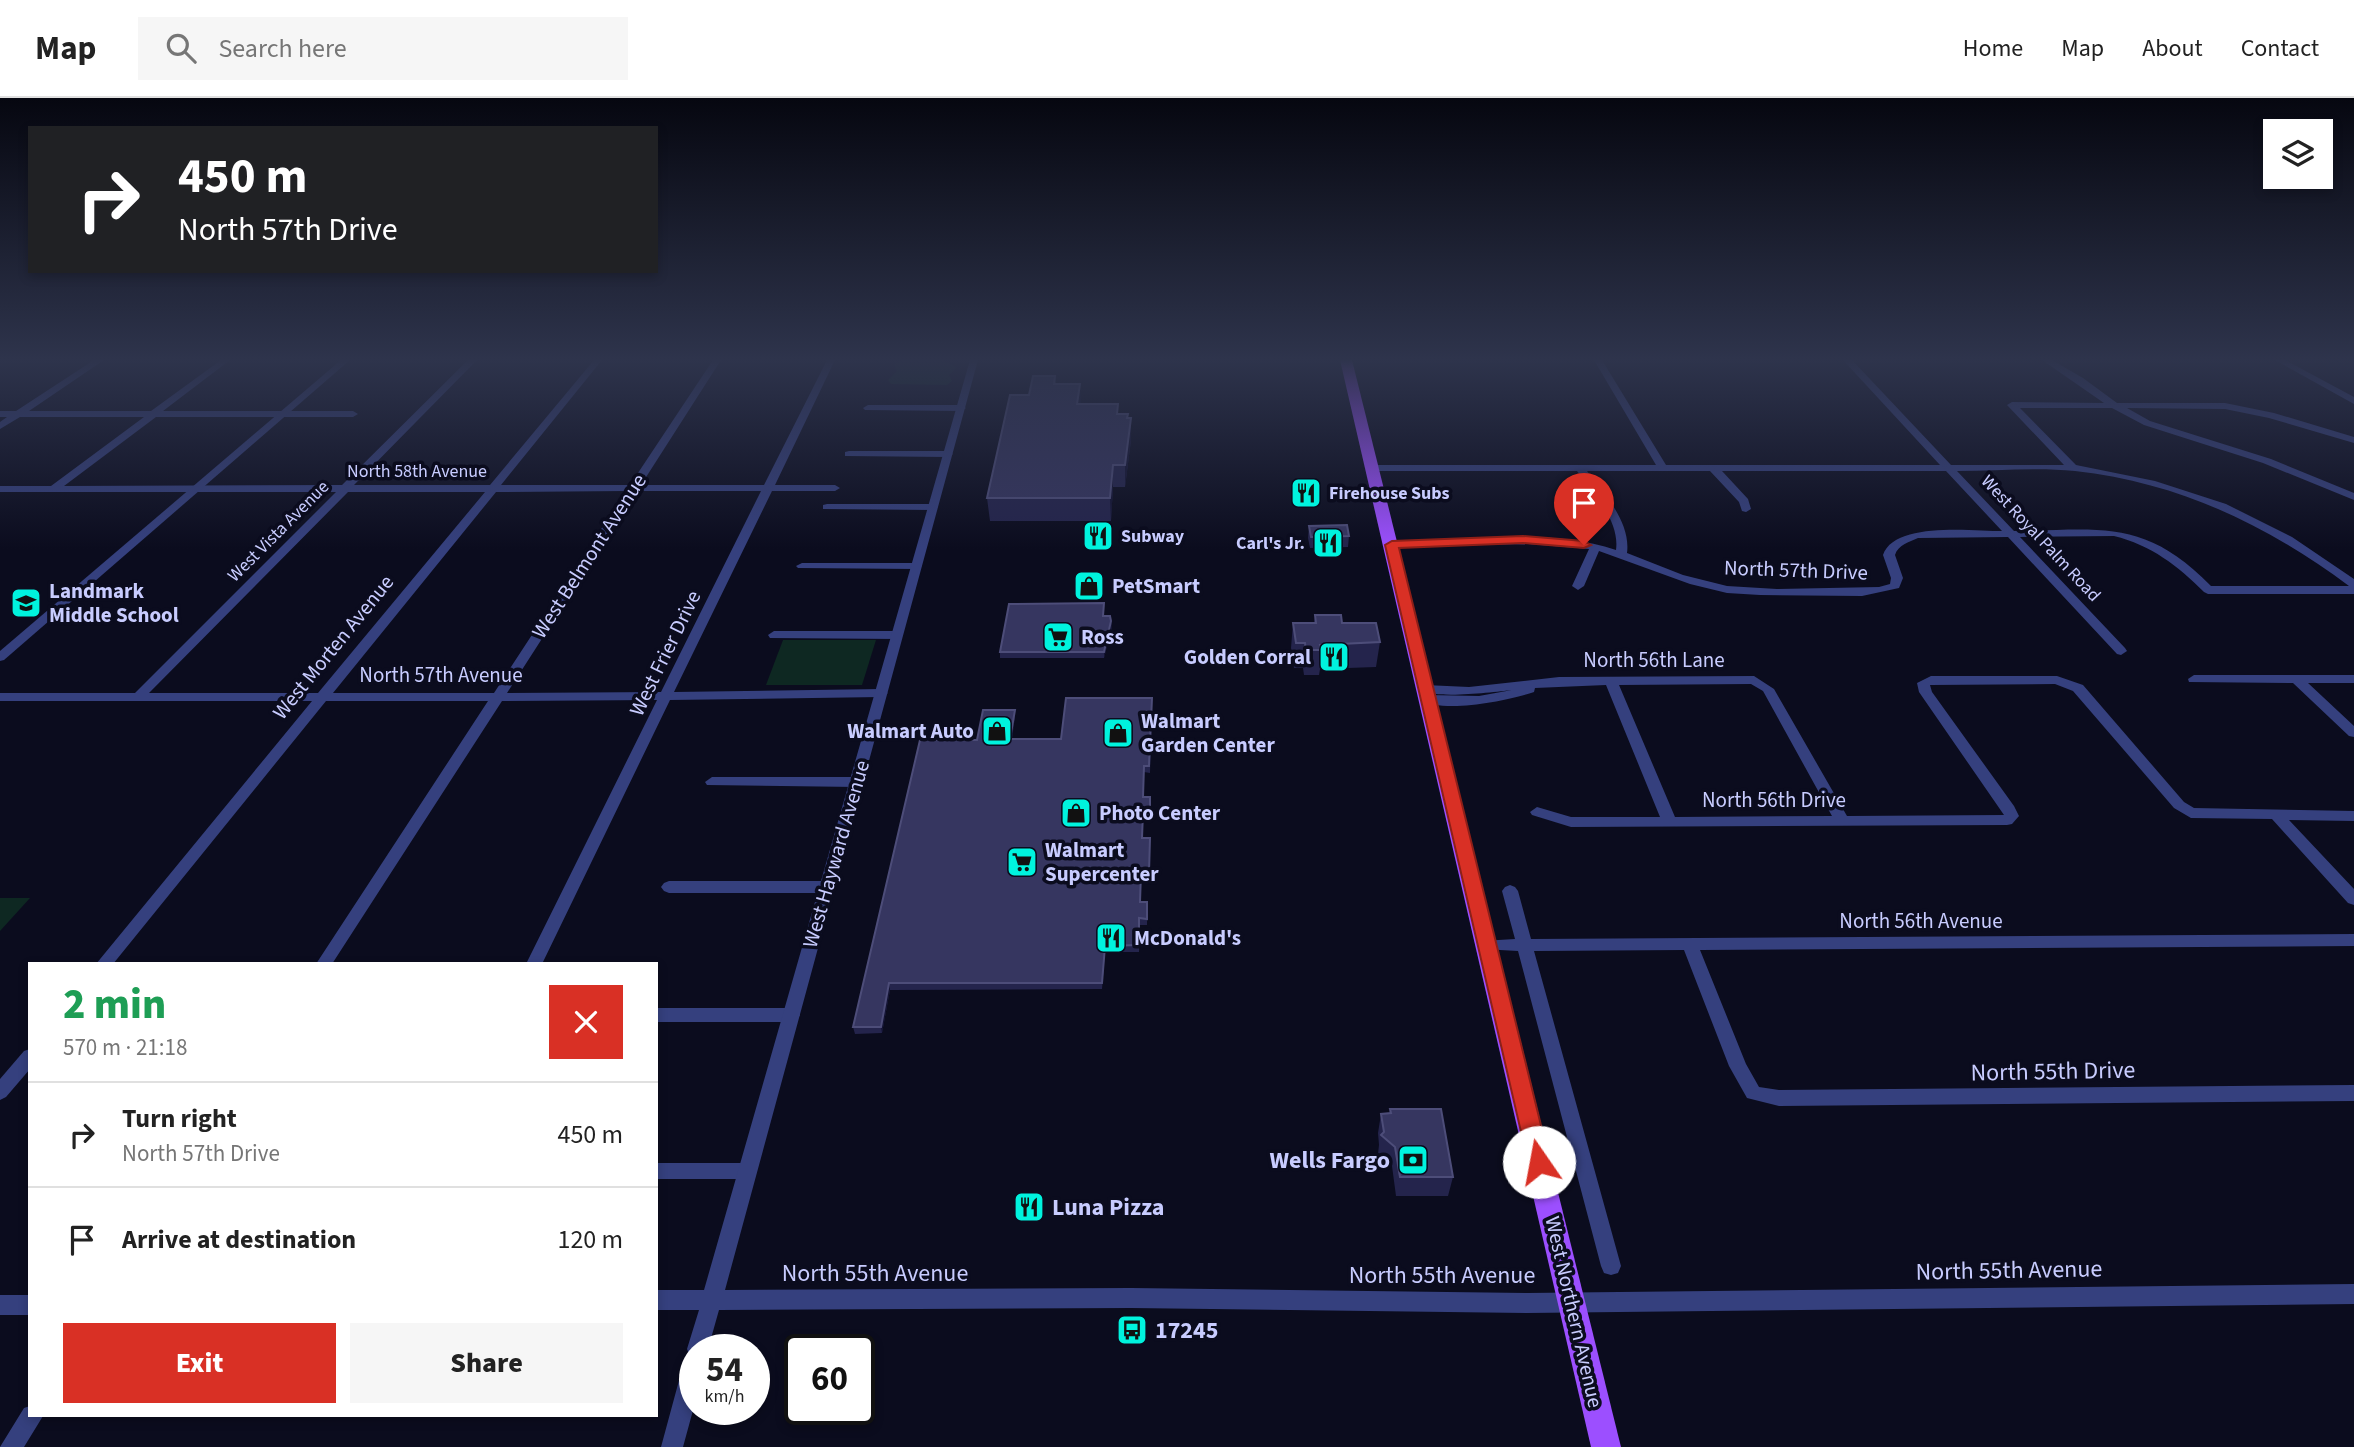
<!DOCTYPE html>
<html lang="en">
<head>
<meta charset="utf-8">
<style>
	body { margin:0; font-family:"Source Sans 3",sans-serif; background:#f6f6f6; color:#222; height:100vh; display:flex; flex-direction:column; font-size:26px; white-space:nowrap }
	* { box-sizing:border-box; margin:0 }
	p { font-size:23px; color:#767676 }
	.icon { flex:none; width:38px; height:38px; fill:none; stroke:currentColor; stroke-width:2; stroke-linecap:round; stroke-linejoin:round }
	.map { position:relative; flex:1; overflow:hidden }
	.side { position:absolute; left:28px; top:864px; width:630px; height:455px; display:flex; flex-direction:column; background:#fff; border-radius:0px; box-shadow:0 4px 10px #0003 }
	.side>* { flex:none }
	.top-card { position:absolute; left:28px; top:28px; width:630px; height:147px; border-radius:0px; box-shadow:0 4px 10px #0003; background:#202124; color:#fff; overflow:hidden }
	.controls { position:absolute; left:2263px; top:21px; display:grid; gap:14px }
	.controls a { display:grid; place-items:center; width:70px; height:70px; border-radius:0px; background:#fff; box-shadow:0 4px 10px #0003; font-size:35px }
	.speed { position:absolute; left:679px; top:1236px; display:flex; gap:14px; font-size:35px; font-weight:700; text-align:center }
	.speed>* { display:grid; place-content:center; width:91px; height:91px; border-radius:50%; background:#fff; box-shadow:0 4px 10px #0003; line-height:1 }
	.speed small { font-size:18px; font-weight:400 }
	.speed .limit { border:4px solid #111; border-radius:10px; background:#fff; color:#111 }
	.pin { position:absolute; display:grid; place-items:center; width:60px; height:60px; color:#fff; margin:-72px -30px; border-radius:50% 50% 50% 0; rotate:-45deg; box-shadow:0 0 7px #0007 }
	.pin .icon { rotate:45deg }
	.me { position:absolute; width:77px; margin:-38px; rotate:348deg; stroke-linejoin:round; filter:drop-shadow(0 0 5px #0008) }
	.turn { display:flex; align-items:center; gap:24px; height:147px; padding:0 35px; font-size:32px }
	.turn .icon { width:91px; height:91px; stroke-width:2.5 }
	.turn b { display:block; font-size:49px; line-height:60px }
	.round { display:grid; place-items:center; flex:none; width:74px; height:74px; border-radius:0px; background:#f6f6f6 }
	.head { display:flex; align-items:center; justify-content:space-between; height:119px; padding:0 35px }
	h1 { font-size:42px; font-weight:800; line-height:52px; color:#1e9e55 }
	.primary-button { display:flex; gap:14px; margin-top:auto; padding:14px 35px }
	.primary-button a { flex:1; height:80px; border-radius:0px; background:#d93025; color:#fff; font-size:28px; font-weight:800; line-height:80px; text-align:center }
	.primary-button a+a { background:#f6f6f6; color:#222 }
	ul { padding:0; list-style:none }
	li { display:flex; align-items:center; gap:21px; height:105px; padding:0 35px; border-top:2px solid #e0e0e0 }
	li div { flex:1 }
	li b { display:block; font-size:26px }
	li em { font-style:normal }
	header { display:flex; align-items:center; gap:42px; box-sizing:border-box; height:98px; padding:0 35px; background:#fff; border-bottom:2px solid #e0e0e0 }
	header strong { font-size:33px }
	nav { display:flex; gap:38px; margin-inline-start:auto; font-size:24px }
	.search { width:490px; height:63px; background:#f6f6f6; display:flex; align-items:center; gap:18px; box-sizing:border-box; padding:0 24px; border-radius:0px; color:#767676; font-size:26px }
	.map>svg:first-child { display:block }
	.green { fill:#0e2822 }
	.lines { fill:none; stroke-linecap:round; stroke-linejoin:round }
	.minor { fill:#35407e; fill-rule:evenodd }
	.tertiary { fill:#35407e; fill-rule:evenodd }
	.primary { fill:#9c4fff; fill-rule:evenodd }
	.wall { fill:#24244c }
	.shaded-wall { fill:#131332 }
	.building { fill:#363660; stroke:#4d4d79; stroke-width:2 }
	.route { fill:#d93025; stroke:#8d1f18; stroke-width:2 }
	.labels { text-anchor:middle; stroke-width:7; stroke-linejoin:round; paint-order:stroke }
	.far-street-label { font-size:18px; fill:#c8ccff; stroke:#0b0c1e }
	.far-poi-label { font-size:18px; font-weight:bold; fill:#c8ccff; stroke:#0b0c1e; text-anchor:start }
	.street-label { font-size:21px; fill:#c8ccff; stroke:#0b0c1e }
	.poi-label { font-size:21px; font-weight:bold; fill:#c8ccff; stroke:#0b0c1e; text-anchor:start }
	.near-street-label { font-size:24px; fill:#c8ccff; stroke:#0b0c1e }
	.near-poi-label { font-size:24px; font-weight:bold; fill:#c8ccff; stroke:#0b0c1e; text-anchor:start }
</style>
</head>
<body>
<header>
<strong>Map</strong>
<div class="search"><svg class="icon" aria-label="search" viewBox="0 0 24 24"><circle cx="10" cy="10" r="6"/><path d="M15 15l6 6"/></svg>Search here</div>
<nav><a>Home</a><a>Map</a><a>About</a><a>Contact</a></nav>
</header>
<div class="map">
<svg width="2354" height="1349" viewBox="0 0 2354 1349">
	<rect width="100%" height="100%" fill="#0b0c1e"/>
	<g class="green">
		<polygon points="902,262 941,262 957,269 949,277 952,283 947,287 891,286 888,282 897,273 894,266"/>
		<polygon points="783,542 876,542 862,587 766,587"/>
		<polygon points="0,800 30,800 0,833"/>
	</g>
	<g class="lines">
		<g class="minor">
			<path d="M 94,262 L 104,262 L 29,313 L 151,313 L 221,262 L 230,262 L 163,313 L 353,313 L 358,316 L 353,319 L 156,319 L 64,388 L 342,387 L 468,262 L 477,262 L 354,387 L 490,387 L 594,262 L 602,262 L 501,387 L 630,387 L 713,262 L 721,262 L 641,387 L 764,387 L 827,262 L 835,262 L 775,387 L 835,387 L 840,390 L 835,393 L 772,393 L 674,594 L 881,591 L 888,595 L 881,599 L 670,602 L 542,866 L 526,866 L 657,602 L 502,603 L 332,866 L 316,866 L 488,603 L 326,603 L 113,866 L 96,866 L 312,603 L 0,603 L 0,595 L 135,595 L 336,394 L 0,394 L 0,388 L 51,388 L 144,319 L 20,319 L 0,331 L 0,324 L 7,319 L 0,319 L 0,313 L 16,313 ZM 626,393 L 494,595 L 333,595 L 496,394 ZM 637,393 L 761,393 L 661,594 L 507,595 ZM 348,394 L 485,394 L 318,595 L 149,595 Z"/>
			<path d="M 1594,262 L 1602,262 L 1666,367 L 1940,367 L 1843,262 L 1852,262 L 1951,367 L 2064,367 L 2007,307 L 2012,304 L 2104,305 L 2042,262 L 2052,262 L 2083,280 L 2117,305 L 2225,305 L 2274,315 L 2354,339 L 2354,345 L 2269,320 L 2225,311 L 2127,310 L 2150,323 L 2271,361 L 2354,395 L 2354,402 L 2263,365 L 2144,327 L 2112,310 L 2020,310 L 2076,367 L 2155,383 L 2226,406 L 2292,439 L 2354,481 L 2354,496 L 2208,496 L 2204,494 C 2178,468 2151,447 2114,438 L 2020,439 L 2125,550 L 2127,553 L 2121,557 L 2117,556 L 2008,439 L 1918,440 C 1909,444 1898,447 1895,457 L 1903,480 L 1899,490 L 1862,498 L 1760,497 L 1727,495 L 1690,486 L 1599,453 L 1584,488 L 1578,492 L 1572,488 L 1589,451 L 1528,446 L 1388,449 L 1388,445 L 1392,444 C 1466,442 1544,429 1616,452 C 1620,423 1593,394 1577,373 L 1373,373 L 1368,370 L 1373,367 L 1656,367 ZM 1587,373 L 1710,373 L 1739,404 L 1742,413 L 1746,414 L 1751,411 L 1748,401 L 1722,373 L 1946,373 L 2002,433 C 1973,433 1894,423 1883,457 L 1891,480 L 1890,486 L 1879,489 L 1777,491 L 1727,488 L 1683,477 L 1627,455 C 1631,425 1605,396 1587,373 ZM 1957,373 C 1996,373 2037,369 2075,373 C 2180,385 2265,426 2349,488 L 2211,488 C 2144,420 2102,432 2014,433 Z"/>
			<polygon points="2275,262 2285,262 2354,299 2354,306"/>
			<polygon points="868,307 961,307 966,310 961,313 865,312 863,310"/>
			<polygon points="849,353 948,353 953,356 948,359 845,358 845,354"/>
			<polygon points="827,406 933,406 938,409 933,412 823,411 823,407"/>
			<polygon points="802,465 916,465 922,468 916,471 798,470 796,468"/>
			<polygon points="774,533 897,533 903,537 897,541 770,540 768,537"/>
			<polygon points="2194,577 2354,577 2354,585 2308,585 2354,628 2354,639 2349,638 2293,585 2189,584 2188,581"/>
			<path d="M 1754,578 L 1774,591 L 1847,718 L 2004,717 L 1919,594 L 1917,585 L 1931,578 L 2057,578 L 2083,587 L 2184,704 L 2194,710 L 2354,713 L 2354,723 L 2289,722 L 2354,791 L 2354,807 L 2348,805 L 2272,721 L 2191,720 L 2174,710 L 2073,593 L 2055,586 L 1930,587 L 1932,594 L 2014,708 L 2019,718 L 2012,726 L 2007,727 L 1571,729 L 1532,717 L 1530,714 L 1537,709 L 1571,719 L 1660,719 L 1606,587 L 1535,590 L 1534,594 C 1510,602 1441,617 1421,601 L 1428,597 L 1479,598 L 1512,592 C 1493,594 1433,602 1419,591 L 1425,587 L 1469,589 L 1559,579 ZM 1751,586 L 1763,593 L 1832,718 L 1675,719 L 1619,587 Z"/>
			<polygon points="712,679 857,679 864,684 857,689 707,687 705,684"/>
			<polygon points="669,783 827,783 832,785 835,789 832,793 827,795 669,795 664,793 661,789 664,785"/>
			<polygon points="1510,787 1515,789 1518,793 1531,841 2354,836 2354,848 1700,852 1746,966 1759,989 1779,992 2354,987 2354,1003 1779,1008 1747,1000 1729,968 1684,852 1534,853 1621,1168 1618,1175 1611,1177 1604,1175 1601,1168 1518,853 1482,851 1480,847 1482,843 1515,841 1502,793 1505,789"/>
			<polygon points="656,910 791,910 797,912 800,917 797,922 791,924 656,924"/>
			<polygon points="30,951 30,971 6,999 0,1002 0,981 24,953"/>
			<polygon points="656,1065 747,1065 754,1067 756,1073 754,1079 747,1081 656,1081"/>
			<polygon points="30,1308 30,1318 43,1318 24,1349 0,1349 24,1310"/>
		</g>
		<g class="tertiary">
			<polygon points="341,262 350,262 4,562 0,563 0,553"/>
			<polygon points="970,262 978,262 725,1192 1131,1190 1527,1195 2354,1186 2354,1206 1527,1215 1131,1210 719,1212 708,1251 695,1251 695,1305 683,1349 661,1349 684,1264 689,1256 687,1251 699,1212 656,1212 656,1192 704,1192"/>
			<rect x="0" y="1197" width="30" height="20"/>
		</g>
		<polygon class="primary" points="1340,262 1352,262 1621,1349 1591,1349"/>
	</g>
	<g class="wall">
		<polygon points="1055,278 1056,286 1081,306 1118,316 1128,320 1131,342 1125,389 1113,389 1111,423 990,423 987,400 1029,297"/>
		<polygon points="1309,428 1349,438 1348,449 1310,450 1308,440"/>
		<polygon points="1315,517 1342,525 1380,544 1376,569 1320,571 1319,577 1304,577 1303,570 1294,570 1291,550 1293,525 1314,525"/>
		<polygon points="1104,518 1111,523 1112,529 1104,560 1000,560 1000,554"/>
		<polygon points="1152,600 1150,675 1144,674 1144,699 1150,699 1150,720 1143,720 1142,740 1150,740 1149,782 1141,782 1140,804 1147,804 1147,827 1140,827 1139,854 1105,854 1102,891 890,892 882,935 855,936 853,929 1015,618 1012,641 1061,641"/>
		<polygon points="1390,1011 1453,1079 1448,1098 1396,1098 1392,1068 1378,1056 1379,1047 1378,1035 1381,1016 1389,1015"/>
	</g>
	<g class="shaded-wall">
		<polygon points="1080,286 1081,308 1077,306"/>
		<polygon points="1131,320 1131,342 1125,389 1125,367"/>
		<polygon points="1113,367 1113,389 1111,423 1110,400"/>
		<polygon points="1111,523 1112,529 1104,560 1104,554"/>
		<polygon points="1015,612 1015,618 1011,647 1010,641"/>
		<polygon points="889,885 890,892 882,935 881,929"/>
	</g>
	<g class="building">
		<polygon points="1033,278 1055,278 1054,286 1080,286 1077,306 1118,306 1117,316 1128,316 1127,320 1131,320 1125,367 1113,367 1110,400 987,400 1010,297 1029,297"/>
		<polygon points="1347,427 1349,438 1311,439 1309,428"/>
		<polygon points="1104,505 1103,518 1110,518 1111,523 1104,554 1000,554 1009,506"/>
		<polygon points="1315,517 1341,517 1342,525 1376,525 1380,544 1320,547 1321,552 1306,552 1305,545 1296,545 1293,525 1316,525"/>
		<polygon points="1066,600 1152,600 1149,668 1144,668 1143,699 1150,699 1150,714 1143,714 1142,740 1150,740 1149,775 1141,775 1140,804 1147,804 1147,821 1139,820 1139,847 1105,848 1102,885 889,885 881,929 853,929 920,642 977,642 983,612 1015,612 1010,641 1061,641"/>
		<polygon points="1390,1011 1441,1011 1453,1079 1400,1079 1395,1049 1381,1037 1384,1034 1381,1016 1391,1015"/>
	</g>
	<linearGradient id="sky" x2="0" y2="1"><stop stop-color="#060710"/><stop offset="0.58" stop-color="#2e344c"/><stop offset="1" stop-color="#2e344c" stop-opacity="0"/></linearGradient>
	<rect width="2354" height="451" fill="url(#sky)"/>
	<polygon class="route" points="1523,438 1584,443 1591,447 1584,450 1523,445 1399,450 1550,1064 1547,1071 1539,1074 1532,1071 1528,1064 1385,447 1392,443"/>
	<defs>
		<g id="restaurant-square" transform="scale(1.575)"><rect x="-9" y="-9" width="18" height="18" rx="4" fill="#00f3de" stroke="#0b0c1e"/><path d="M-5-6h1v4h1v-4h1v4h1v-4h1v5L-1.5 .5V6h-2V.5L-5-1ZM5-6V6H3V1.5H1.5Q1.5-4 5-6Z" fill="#111"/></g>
		<g id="shop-square" transform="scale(1.575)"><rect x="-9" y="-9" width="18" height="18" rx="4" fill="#00f3de" stroke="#0b0c1e"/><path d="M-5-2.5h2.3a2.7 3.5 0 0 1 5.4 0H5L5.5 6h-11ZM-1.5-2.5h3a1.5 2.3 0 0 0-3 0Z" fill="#111"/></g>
		<g id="school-square" transform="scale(1.575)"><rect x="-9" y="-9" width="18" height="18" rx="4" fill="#00f3de" stroke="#0b0c1e"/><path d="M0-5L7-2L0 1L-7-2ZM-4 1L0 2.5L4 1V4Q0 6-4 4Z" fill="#111"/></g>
		<g id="supermarket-square" transform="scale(1.575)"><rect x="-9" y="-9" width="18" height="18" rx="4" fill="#00f3de" stroke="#0b0c1e"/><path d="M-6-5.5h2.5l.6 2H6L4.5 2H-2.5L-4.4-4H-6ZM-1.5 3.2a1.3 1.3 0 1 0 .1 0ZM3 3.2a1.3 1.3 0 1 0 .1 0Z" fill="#111"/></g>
		<g id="bank-square" transform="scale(1.575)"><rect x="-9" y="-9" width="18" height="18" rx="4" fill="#00f3de" stroke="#0b0c1e"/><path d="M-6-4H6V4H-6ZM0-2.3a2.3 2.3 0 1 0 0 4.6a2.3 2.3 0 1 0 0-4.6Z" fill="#111"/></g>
		<g id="bus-square" transform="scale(1.575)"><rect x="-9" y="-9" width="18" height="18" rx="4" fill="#00f3de" stroke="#0b0c1e"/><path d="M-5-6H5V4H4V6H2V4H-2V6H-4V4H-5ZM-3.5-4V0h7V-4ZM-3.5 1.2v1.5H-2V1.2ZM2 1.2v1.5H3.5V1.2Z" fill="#111"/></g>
	</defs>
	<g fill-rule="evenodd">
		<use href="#restaurant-square" x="1306" y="395"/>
		<use href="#restaurant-square" x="1098" y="438"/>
		<use href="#restaurant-square" x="1328" y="445"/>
		<use href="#shop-square" x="1089" y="488"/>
		<use href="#school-square" x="26" y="505"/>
		<use href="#supermarket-square" x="1058" y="539"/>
		<use href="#restaurant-square" x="1334" y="559"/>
		<use href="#shop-square" x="997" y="633"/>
		<use href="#shop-square" x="1118" y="635"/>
		<use href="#shop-square" x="1076" y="715"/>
		<use href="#supermarket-square" x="1022" y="764"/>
		<use href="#restaurant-square" x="1111" y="840"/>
		<use href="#bank-square" x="1413" y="1062"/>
		<use href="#restaurant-square" x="1029" y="1109"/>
		<use href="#bus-square" x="1132" y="1232"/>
	</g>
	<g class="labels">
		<g class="far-street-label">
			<text x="417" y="379">North 58th Avenue</text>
			<text transform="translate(278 433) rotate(-45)" y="6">West Vista Avenue</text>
			<text transform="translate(2041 440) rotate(47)" y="6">West Royal Palm Road</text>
		</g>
		<g class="far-poi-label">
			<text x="1329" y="401">Firehouse Subs</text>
			<text x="1121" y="444">Subway</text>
			<text x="1305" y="451" text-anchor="end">Carl's Jr.</text>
		</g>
		<g class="street-label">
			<text transform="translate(589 458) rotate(-57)" y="7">West Belmont Avenue</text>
			<text transform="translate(1796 472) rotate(2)" y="7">North 57th Drive</text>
			<text transform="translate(333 549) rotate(-51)" y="7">West Morten Avenue</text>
			<text transform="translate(665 555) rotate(-64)" y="7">West Frier Drive</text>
			<text x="1654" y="569">North 56th Lane</text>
			<text x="441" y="584">North 57th Avenue</text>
			<text x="1774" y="709">North 56th Drive</text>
			<text transform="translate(836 756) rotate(-74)" y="7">West Hayward Avenue</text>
			<text x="1921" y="830">North 56th Avenue</text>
			<text transform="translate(1574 1214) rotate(77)" y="7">West Northern Avenue</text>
		</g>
		<g class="poi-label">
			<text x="1112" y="495">PetSmart</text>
			<text x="49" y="500">Landmark<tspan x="49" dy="24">Middle School</tspan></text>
			<text x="1081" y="546">Ross</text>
			<text x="1311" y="566" text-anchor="end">Golden Corral</text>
			<text x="1141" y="630">Walmart<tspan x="1141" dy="24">Garden Center</tspan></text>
			<text x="974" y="640" text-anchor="end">Walmart Auto</text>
			<text x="1099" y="722">Photo Center</text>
			<text x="1045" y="759">Walmart<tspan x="1045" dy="24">Supercenter</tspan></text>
			<text x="1134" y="847">McDonald's</text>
		</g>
		<g class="near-street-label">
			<text transform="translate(2053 973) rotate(-1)" y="8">North 55th Drive</text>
			<text transform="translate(2009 1172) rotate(-1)" y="8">North 55th Avenue</text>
			<text x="875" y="1183">North 55th Avenue</text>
			<text x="1442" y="1185">North 55th Avenue</text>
		</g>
		<g class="near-poi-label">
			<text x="1390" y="1070" text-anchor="end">Wells Fargo</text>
			<text x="1052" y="1117">Luna Pizza</text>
			<text x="1155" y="1240">17245</text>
		</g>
	</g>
</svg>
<div class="controls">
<a><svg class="icon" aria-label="layers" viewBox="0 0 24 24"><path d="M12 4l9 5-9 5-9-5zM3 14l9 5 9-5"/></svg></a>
</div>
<div class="speed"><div>54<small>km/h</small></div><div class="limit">60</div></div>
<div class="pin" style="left:1584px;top:447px;background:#d93025"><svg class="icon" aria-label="arrive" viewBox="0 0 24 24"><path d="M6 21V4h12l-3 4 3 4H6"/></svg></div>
<svg class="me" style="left:1539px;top:1064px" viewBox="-20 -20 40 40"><circle r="19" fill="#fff"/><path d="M0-13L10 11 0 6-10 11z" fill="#d93025"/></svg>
<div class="top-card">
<div class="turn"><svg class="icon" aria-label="right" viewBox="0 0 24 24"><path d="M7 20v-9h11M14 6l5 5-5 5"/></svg><div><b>450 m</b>North 57th Drive</div></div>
</div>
<section class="side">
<div class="head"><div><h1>2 min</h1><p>570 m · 21:18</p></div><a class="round" style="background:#d93025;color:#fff"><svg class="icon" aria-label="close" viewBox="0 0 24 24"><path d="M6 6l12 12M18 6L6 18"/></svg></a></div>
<ul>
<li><svg class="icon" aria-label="right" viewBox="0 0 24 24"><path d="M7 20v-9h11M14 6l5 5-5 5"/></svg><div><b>Turn right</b><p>North 57th Drive</p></div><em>450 m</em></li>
<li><svg class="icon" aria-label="arrive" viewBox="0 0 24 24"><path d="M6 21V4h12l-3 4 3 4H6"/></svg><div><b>Arrive at destination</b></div><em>120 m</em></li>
</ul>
<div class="primary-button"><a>Exit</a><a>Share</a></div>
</section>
</div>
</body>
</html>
